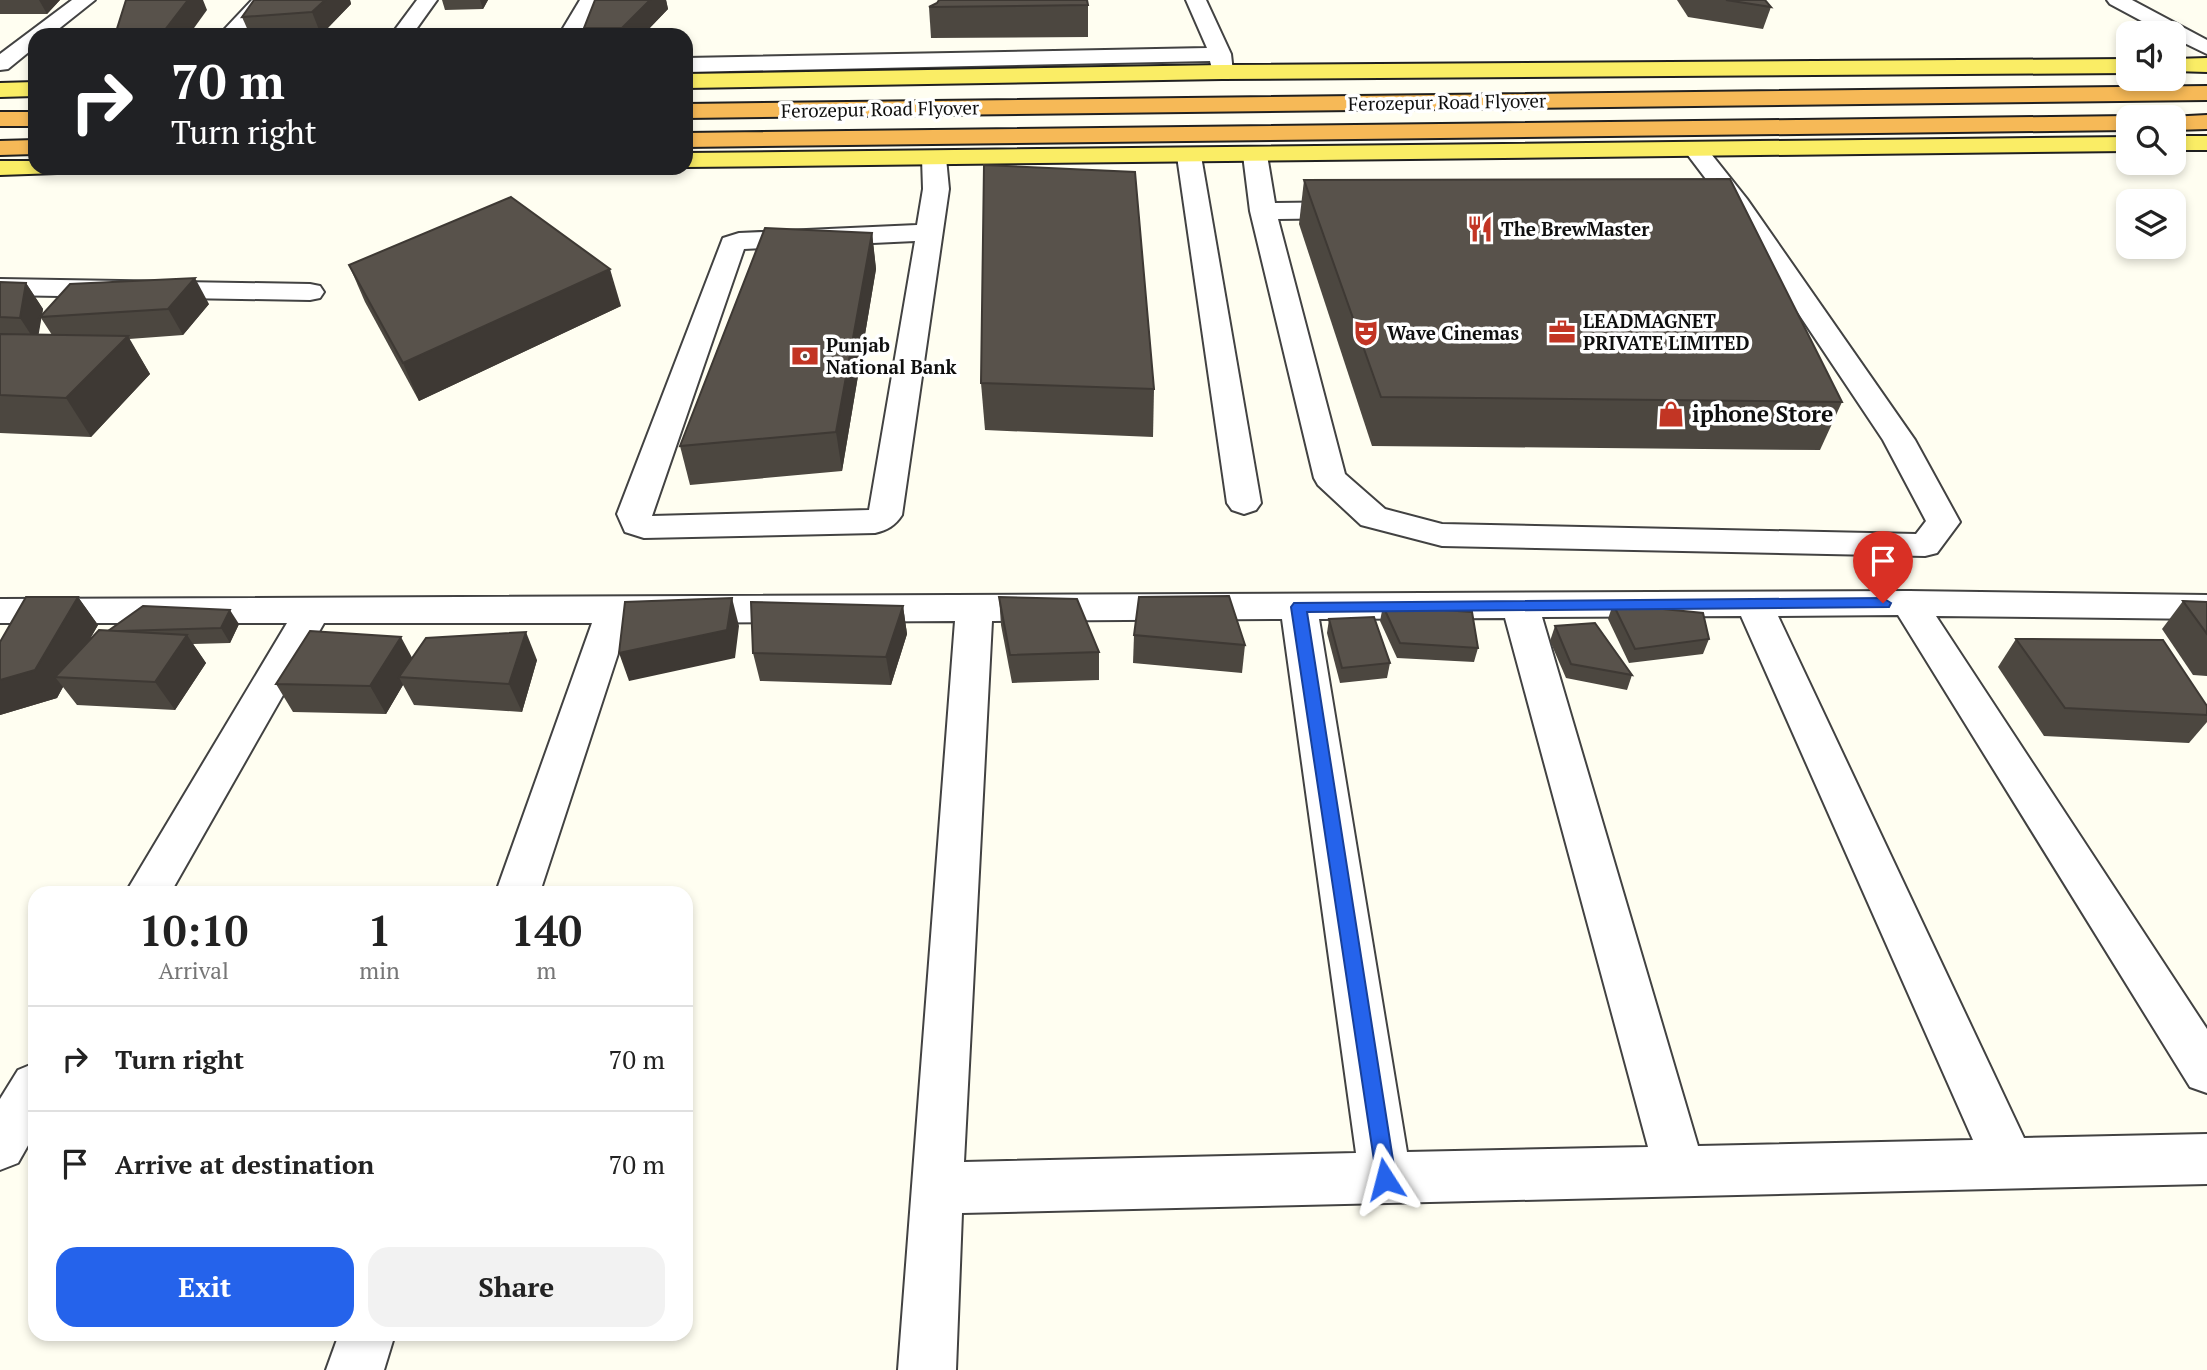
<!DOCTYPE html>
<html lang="en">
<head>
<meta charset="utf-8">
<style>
	body { margin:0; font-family:"PT Serif",serif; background:#f2f2f2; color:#222; height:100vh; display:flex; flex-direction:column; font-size:26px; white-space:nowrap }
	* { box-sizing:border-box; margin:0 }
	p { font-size:23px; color:#767676 }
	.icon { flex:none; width:38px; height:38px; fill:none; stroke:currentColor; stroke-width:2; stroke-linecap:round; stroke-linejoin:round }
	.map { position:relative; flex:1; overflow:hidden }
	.details { position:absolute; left:28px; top:886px; width:665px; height:455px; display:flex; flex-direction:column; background:#fff; border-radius:21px; box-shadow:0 4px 10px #0003 }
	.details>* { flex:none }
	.banner { position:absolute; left:28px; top:28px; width:665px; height:147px; border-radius:21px; box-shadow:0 4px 10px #0003; background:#202124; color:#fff; overflow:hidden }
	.buttons { position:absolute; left:2116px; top:21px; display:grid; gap:14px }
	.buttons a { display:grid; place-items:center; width:70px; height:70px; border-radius:14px; background:#fff; box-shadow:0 4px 10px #0003; font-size:35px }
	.pin { position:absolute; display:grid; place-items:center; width:60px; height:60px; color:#fff; margin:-72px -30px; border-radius:50% 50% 50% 0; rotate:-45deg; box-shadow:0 0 7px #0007 }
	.pin .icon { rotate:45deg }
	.me { position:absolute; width:77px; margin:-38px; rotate:351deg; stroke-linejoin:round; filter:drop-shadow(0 0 5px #0008) }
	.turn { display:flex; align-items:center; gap:24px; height:147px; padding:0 28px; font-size:32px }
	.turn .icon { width:91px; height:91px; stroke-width:2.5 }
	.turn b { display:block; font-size:49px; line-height:60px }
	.eta { display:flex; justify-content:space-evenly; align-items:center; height:119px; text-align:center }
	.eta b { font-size:42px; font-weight:700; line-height:49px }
	.cta { display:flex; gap:14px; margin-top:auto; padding:14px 28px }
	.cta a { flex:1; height:80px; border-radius:21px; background:#2563eb; color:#fff; font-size:28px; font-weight:700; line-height:80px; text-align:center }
	.cta a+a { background:#f2f2f2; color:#222 }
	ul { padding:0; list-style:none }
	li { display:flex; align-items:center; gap:21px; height:105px; padding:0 28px; border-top:2px solid #e0e0e0 }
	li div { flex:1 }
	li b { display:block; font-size:26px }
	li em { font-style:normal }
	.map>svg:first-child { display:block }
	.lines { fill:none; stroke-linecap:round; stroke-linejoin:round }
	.minor-casing { stroke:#424242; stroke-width:4 }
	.major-casing { stroke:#202020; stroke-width:4 }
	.highway-casing { stroke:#202020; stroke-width:4 }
	.minor { fill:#fff; fill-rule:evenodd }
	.major { fill:#faed65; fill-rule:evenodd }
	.highway { fill:#f6b957; fill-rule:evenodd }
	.wall { fill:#4c4740; fill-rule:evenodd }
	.shaded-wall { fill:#3e3934 }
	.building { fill:#58524b; stroke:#3e3934; stroke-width:2 }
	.route { fill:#2563eb; stroke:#184099; stroke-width:2 }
	.labels { text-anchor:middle; stroke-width:7; stroke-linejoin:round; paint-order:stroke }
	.far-street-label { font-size:19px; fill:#0f0f0f; stroke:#fff }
	.far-poi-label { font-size:19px; font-weight:bold; fill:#0f0f0f; stroke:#fff; text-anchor:start }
	.poi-label { font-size:23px; font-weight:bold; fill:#0f0f0f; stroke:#fff; text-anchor:start }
</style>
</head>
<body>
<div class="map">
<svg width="2207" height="1370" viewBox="0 0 2207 1370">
	<rect width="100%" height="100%" fill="#fffef1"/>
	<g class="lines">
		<g class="minor-casing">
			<g id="minor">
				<polygon points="72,0 95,0 51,35 35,35 35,47 8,69 0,70 0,54"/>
				<polygon points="252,0 273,0 241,35 219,35"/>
				<polygon points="417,0 437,0 412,35 391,35"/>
				<polygon points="580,0 600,0 579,35 559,35"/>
				<polygon points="1186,0 1206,0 1231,54 1233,72 1230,77 1214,77 1210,61 686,72 686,58 1207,48"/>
				<polygon points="2107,0 2132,0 2207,40 2207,54 2174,38 2174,33 2164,33 2110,4"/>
				<polygon points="1696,143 1704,145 1747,199 1915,440 1960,522 1937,553 1925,556 1442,546 1361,525 1318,485 1314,478 1250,211 1243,155 1246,150 1255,148 1264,150 1267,155 1275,203 1352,202 1361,205 1365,210 1361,215 1352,218 1278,219 1345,474 1385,509 1442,524 1916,534 1926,521 1883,440 1728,208 1684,150 1688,145"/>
				<polygon points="1189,149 1198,151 1201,156 1261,503 1256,510 1244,514 1232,510 1227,503 1177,156 1180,151"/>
				<path d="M 934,151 L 943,153 L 946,158 L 949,189 L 902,515 C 895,526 887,530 875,533 L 644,538 L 625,532 L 617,514 L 723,238 L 739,233 L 917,225 L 923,189 L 922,158 L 925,153 ZM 915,241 L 869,510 L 652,516 L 744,249 Z"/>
				<polygon points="0,279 310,284 320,286 324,292 320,298 310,300 0,295"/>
				<path d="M 1909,591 L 2207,595 L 2207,619 L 1936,616 L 2207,1029 L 2207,1093 L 2190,1087 L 1898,615 L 1778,616 L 2024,1138 L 2207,1134 L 2207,1184 L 962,1213 L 956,1370 L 898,1370 L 955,621 L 628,623 L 540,892 L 496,892 L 592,623 L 324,623 L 171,892 L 126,892 L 287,623 L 0,623 L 0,599 ZM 1741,616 L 1973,1140 L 1698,1146 L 1542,617 ZM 1505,618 L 1648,1147 L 1407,1152 L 1319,619 ZM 1282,619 L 1356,1153 L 964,1162 L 992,621 Z"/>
				<polygon points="35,1063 35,1133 18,1163 0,1170 0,1099 18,1070"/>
				<polygon points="339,1334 395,1334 384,1370 326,1370"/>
			</g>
		</g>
		<g class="major-casing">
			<g id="major">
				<polygon points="2207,58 2207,72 2174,71 2174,59"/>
				<polygon points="2128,59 2128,73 1222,79 686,88 686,74 1222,65"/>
				<polygon points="35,82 35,96 0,97 0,83"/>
				<rect x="2174" y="136" width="33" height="14"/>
				<polygon points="2128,137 2128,151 686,167 686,153"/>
				<polygon points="0,161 35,161 35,168 60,168 57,173 0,175"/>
			</g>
		</g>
		<g class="highway-casing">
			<g id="highway">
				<polygon points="2207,86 2207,100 686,118 686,104"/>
				<rect x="0" y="112" width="35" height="14"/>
				<polygon points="2207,115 2207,129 2174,130 2174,117 2169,117"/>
				<polygon points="2128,116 2133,117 2128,117 2128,130 686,147 686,133"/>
				<polygon points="35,140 35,154 0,155 0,141"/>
			</g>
		</g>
		<use href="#minor" class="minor"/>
		<use href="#major" class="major"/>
		<use href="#highway" class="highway"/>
	</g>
	<g class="wall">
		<polygon points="0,0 60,0 47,14 0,14"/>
		<polygon points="254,0 350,0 351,4 321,35 250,35 242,17"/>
		<polygon points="442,0 488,0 483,9 445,10"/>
		<polygon points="595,0 666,0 668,9 643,35 586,35 584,28"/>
		<polygon points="1677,0 1765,0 1771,7 1763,29 1688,17"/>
		<polygon points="1088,5 1088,37 931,38 929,7"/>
		<polygon points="1304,180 1842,402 1820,450 1372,446 1299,224"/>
		<polygon points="872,233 876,269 842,471 690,485 680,446"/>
		<polygon points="349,265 621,306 419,401 365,302"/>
		<path d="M 0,282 L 26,283 L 43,309 L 42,315 L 209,304 L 183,335 L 129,339 L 150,374 L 91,437 L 0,433 ZM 41,318 L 52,335 L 38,334 Z"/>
		<polygon points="981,383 1154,389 1153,437 985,430"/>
		<polygon points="78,597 98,625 90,639 108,631 239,624 230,643 193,644 206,663 175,710 77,705 63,687 57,698 0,715 0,642"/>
		<polygon points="999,597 1099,652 1099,680 1012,683 1001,625"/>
		<polygon points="2183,601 2207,602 2207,676 2193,675 2162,629"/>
		<polygon points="1613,604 1709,639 1703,654 1629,663 1608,619"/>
		<polygon points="903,606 907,634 891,685 760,681 753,653"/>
		<polygon points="1383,606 1478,648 1474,662 1397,658 1380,621"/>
		<polygon points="1329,619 1390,663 1387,678 1340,683 1327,633"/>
		<polygon points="1555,626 1632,675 1627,690 1566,678 1550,641"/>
		<polygon points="1134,635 1245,645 1242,673 1133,663"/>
		<polygon points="2016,639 2207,706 2207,722 2189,743 2044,736 1998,667"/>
		<polygon points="412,658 537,660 522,712 414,705 403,685 386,714 293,712 276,684"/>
	</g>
	<g class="shaded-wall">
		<polygon points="39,0 60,0 47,14"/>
		<polygon points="188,0 203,0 207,10 189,35 161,35"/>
		<polygon points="325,0 350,0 351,4 321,35 312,12"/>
		<polygon points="480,0 488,0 483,9"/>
		<polygon points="650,0 666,0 668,9 643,35 623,35 622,28"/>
		<polygon points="872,233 876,269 842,471 836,432"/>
		<polygon points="610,269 621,306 419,401 403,363"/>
		<polygon points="195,278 209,304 183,335 168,309"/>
		<polygon points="26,283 43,309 37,344 20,318"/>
		<polygon points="128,336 150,374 91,437 66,398"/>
		<polygon points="78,597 98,625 68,677 55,677 63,687 57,698 0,715 0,680"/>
		<polygon points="732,598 739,626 735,658 629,681 619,653"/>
		<polygon points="903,606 907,634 891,685 886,657"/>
		<polygon points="230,610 239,624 230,643 221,628"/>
		<polygon points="526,632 537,660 522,712 509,684"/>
		<polygon points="187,635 206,663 175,710 155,682"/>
		<polygon points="401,637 416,665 399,677 403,685 386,714 370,686"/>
	</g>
	<g class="building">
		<polygon points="126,0 188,0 161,35 115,35"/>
		<polygon points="254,0 325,0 312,12 242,17"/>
		<polygon points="595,0 650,0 622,28 584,28"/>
		<polygon points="939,0 1087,0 1088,5 929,7 937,3"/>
		<polygon points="1726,0 1765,0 1771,7"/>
		<polygon points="984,165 1135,172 1154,389 981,383"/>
		<polygon points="1730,179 1842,402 1381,397 1304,180"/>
		<polygon points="511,197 610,269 403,363 349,265"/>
		<polygon points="765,228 872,233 836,432 680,446"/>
		<polygon points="195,278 168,309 40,317 70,284"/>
		<polygon points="0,282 26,283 20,318 0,317"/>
		<polygon points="0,334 128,336 66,398 0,395"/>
		<polygon points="1229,596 1245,645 1134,635 1139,597"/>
		<polygon points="26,597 78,597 35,670 0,680 0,642"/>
		<polygon points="999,597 1077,599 1099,652 1010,655"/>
		<polygon points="732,598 727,630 619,653 625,602"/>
		<polygon points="2183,601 2207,602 2207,634"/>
		<polygon points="751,602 903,606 886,657 753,653"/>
		<polygon points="1613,604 1703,613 1709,639 1635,649"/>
		<polygon points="143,606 230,610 221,628 121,631 108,631"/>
		<polygon points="1383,606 1472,612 1478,648 1400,643"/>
		<polygon points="1374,617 1390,663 1342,668 1329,619"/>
		<polygon points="1595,623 1632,675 1571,664 1555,626"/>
		<polygon points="99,630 187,635 155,682 55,677"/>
		<polygon points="310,631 401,637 370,686 276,684"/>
		<polygon points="526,632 509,684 399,677 426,638"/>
		<polygon points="2016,639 2163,640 2207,706 2207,715 2065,708"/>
	</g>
	<polygon class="route" points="1883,598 1891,603 1889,607 1307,612 1396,1179 1393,1187 1385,1190 1378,1187 1291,607 1294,603"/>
	<defs>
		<g id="restaurant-bare" transform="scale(2.1)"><path d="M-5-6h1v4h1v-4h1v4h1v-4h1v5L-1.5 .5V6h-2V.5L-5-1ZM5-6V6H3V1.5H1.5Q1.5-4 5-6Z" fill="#c23524" stroke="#fff" stroke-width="2.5" paint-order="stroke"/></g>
		<g id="office-bare" transform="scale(2.1)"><path d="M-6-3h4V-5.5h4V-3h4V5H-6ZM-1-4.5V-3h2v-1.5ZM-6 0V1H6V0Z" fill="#c23524" stroke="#fff" stroke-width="2.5" paint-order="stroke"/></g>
		<g id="theatre-bare" transform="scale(2.1)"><path d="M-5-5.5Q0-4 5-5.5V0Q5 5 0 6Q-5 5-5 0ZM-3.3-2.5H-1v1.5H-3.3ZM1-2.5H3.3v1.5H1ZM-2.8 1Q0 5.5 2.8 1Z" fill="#c23524" stroke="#fff" stroke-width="2.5" paint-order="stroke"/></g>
		<g id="bank-bare" transform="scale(2.1)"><path d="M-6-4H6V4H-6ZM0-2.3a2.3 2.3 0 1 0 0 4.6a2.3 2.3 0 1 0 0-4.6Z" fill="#c23524" stroke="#fff" stroke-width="2.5" paint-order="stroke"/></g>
		<g id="shop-bare" transform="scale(2.1)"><path d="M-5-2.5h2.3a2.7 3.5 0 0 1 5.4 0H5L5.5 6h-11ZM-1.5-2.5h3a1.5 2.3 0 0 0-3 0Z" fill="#c23524" stroke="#fff" stroke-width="2.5" paint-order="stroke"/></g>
	</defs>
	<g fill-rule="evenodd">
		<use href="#restaurant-bare" x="1480" y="229"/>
		<use href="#office-bare" x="1562" y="332"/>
		<use href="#theatre-bare" x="1366" y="333"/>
		<use href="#bank-bare" x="805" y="356"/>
		<use href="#shop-bare" x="1671" y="414"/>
	</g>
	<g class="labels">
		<g class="far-street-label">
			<text transform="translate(1447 102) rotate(-1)" y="7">Ferozepur Road Flyover</text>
			<text transform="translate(880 109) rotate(-1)" y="7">Ferozepur Road Flyover</text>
		</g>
		<g class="far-poi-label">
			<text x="1501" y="236">The BrewMaster</text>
			<text x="1583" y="328">LEADMAGNET<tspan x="1583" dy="22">PRIVATE LIMITED</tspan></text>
			<text x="1387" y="340">Wave Cinemas</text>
			<text x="826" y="352">Punjab<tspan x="826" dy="22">National Bank</tspan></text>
		</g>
		<g class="poi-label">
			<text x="1692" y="422">iphone Store</text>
		</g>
	</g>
</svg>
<div class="buttons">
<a><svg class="icon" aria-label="sound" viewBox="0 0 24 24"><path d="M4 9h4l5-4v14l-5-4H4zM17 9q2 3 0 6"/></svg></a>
<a><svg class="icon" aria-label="search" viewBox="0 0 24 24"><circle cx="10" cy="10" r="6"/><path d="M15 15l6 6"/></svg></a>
<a><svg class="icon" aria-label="layers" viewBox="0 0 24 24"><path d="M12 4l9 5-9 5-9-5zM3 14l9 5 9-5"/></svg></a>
</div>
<div class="pin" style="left:1883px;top:603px;background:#d93025"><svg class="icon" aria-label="arrive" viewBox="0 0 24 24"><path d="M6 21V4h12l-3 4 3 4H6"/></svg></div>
<svg class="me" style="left:1385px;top:1179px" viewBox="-20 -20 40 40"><path d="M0-17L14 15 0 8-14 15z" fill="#2563eb" stroke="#fff" stroke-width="4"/></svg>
<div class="banner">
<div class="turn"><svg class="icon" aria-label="right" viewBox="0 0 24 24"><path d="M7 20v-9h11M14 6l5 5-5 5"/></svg><div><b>70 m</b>Turn right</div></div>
</div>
<section class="details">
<div class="eta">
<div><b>10:10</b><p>Arrival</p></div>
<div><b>1</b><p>min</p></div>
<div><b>140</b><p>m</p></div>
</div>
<ul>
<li><svg class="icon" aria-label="right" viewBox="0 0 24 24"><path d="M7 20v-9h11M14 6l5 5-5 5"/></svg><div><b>Turn right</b></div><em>70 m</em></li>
<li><svg class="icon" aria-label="arrive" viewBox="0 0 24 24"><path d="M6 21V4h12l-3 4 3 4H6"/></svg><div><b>Arrive at destination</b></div><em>70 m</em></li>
</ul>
<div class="cta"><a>Exit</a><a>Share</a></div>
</section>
</div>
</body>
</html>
